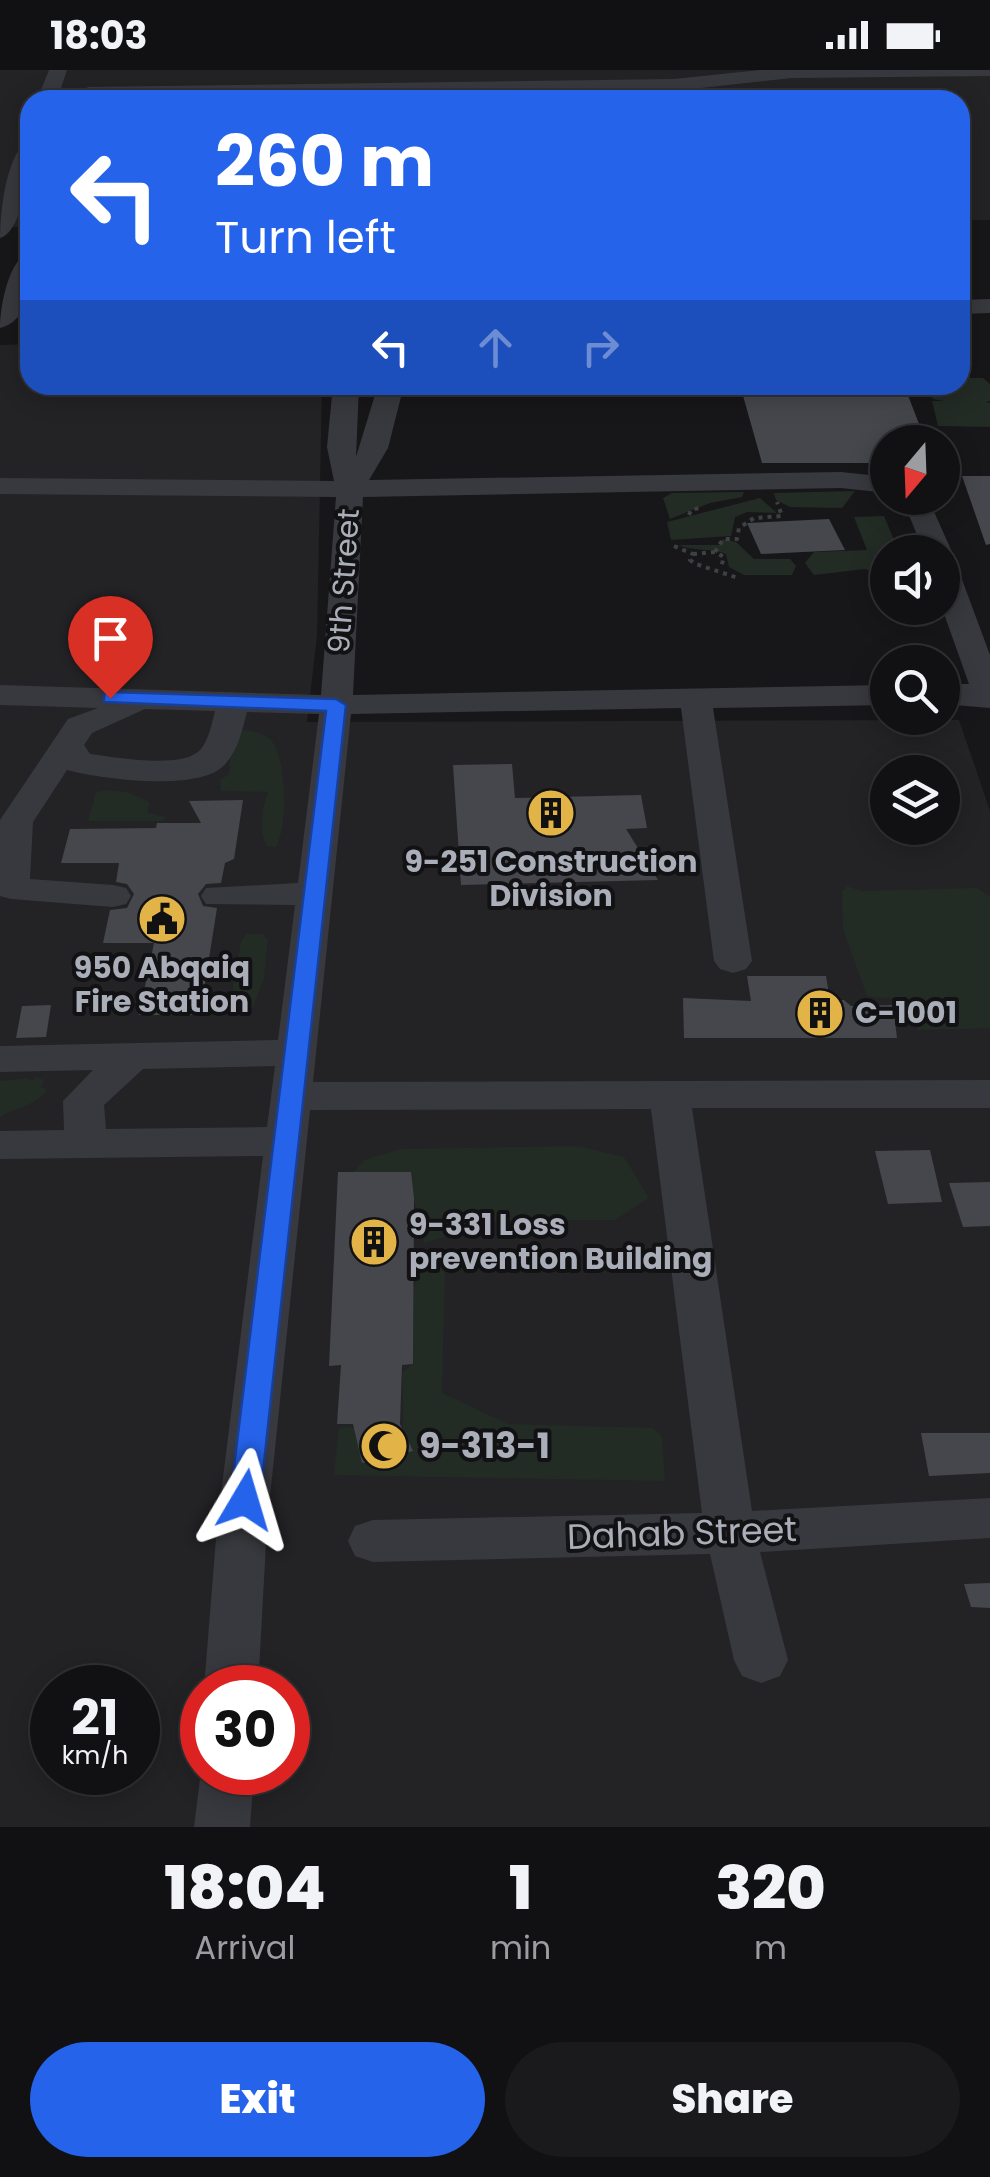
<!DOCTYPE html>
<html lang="en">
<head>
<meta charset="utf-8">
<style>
	body { margin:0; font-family:Poppins,sans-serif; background:#1a1a1c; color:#f1f3f6; height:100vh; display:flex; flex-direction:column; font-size:38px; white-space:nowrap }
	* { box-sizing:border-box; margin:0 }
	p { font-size:32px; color:#9c9da0 }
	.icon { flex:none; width:55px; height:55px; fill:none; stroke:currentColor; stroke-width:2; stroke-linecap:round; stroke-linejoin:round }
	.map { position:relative; height:1757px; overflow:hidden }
	.sheet { display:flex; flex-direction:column; background:#111113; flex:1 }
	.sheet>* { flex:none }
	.guide { position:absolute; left:20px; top:20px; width:950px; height:305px; border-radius:30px; box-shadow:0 5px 25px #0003,0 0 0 2px #303133; background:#2563eb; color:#fff; overflow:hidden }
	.needle { width:65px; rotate:199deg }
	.controls { position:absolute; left:870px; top:355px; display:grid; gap:20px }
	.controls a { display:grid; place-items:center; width:90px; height:90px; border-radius:50%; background:#111113; box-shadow:0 5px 25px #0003,0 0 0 2px #303133; font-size:50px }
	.speed { position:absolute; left:30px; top:1595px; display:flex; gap:20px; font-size:50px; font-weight:700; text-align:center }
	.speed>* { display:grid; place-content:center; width:130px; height:130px; border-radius:50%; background:#111113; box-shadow:0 5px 25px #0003,0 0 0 2px #303133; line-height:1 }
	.speed small { font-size:25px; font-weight:400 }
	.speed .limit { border:15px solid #d22; background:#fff; color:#111 }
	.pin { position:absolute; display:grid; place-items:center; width:85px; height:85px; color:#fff; margin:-102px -42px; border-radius:50% 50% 50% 0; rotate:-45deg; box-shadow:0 0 10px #0007 }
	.pin .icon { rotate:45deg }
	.me { position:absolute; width:110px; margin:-55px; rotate:7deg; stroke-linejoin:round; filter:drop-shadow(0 0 8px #0008) }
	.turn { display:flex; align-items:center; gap:35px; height:210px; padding:0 30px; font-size:45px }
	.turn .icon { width:130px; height:130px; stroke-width:2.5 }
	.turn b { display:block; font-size:70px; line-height:85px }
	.lanes { display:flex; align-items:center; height:95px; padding:0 30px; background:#0003; justify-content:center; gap:50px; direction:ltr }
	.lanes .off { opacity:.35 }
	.eta { display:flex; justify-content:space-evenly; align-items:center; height:170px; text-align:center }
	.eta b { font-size:60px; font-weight:800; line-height:70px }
	.action { display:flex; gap:20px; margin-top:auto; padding:20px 30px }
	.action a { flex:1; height:115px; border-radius:60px; background:#2563eb; color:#fff; font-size:40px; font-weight:800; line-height:115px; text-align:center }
	.action a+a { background:#1a1a1c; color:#f1f3f6 }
	.status { display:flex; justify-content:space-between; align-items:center; height:70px; padding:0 50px; background:#111113; direction:ltr }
	.status svg { height:28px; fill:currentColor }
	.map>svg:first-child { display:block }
	.built { fill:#232326; fill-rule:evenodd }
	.green { fill:#232b25 }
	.building { fill:#46474c }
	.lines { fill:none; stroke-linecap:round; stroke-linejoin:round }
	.path { stroke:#3f4044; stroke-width:4; stroke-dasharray:4 5; stroke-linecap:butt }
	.minor { fill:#38393e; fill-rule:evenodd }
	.route { fill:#2563eb; stroke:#184099; stroke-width:2.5 }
	.labels { text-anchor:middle; stroke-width:8; stroke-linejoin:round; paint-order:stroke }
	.street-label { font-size:30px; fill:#aaaeb8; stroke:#121214 }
	.poi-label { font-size:30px; font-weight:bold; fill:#aaaeb8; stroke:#121214 }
	.near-poi-label { font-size:35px; font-weight:bold; fill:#aaaeb8; stroke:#121214; text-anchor:start }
	.near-street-label { font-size:35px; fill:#aaaeb8; stroke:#121214 }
</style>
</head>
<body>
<div class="status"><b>18:03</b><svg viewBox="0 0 49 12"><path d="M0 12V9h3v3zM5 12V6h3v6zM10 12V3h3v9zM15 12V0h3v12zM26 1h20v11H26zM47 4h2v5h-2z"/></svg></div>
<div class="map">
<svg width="990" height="1757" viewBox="0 0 990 1757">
	<rect width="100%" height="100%" fill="#171719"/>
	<g class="built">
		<polygon points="0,0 990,0 990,150 960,150 960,30 30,30 30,157 0,157"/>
		<path d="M 30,274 L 30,315 L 322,315 L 317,566 L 307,652 L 959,650 L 990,741 L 990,1757 L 0,1757 L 0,275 ZM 888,702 L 942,702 L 942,758 L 888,758 ZM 52,1618 L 138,1618 L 138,1702 L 52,1702 ZM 202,1618 L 288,1618 L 288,1702 L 202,1702 Z"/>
	</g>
	<g class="green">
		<polygon points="960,308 983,308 990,314 990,331 986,332 990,333 990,357 938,356 932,331 944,331 933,329 927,315 960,315"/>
		<polygon points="855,421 842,438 790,437 776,430 774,423"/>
		<polygon points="744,422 742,427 710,433 670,449 663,428 672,423"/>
		<polygon points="760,428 777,443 747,442 735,447 731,466 671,470 667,452"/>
		<polygon points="884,446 899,482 888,482 887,508 865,499 814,505 805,493 814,482 867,480 854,447"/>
		<path d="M 723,469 L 736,472 L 754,489 L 790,489 L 796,496 L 792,505 L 744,505 L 729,497 L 726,484 C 712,478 697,482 678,475 L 719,475 Z"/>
		<path d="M 241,660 C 252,661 263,662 271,670 C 286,686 289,761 275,777 L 267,776 C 258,762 262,737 268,722 L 221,721 L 220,710 L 229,704 L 231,679 Z"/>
		<polygon points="109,720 127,722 149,732 148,743 166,747 162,751 88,751 96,722"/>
		<polygon points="847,816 861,821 977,818 990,827 990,958 918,960 915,931 867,926 843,859 842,822"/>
		<polygon points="246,864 263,864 268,870 264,909 251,941 228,945 241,872"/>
		<path d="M 37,1007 L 44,1010 L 41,1016 L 47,1020 C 36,1036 16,1037 0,1047 L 0,1011 L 27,1008 L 33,1011 Z"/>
		<polygon points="578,1076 624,1087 649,1128 615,1150 503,1150 424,1173 414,1128 353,1103 364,1090 401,1079"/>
		<polygon points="420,1195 445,1195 442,1323 508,1354 653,1358 662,1367 665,1411 334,1405 339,1357 403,1360 402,1303 413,1294 414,1217"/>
	</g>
	<g class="building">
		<polygon points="740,315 904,315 926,372 888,372 888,393 762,393"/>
		<polygon points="962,406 990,406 990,474 986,475"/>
		<polygon points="829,449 845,480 761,484 747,453"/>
		<polygon points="512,694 515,728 641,725 647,758 626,759 658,810 461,815 453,695"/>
		<polygon points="243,730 234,789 225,793 221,813 206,814 198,824 203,836 217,838 200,945 139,945 154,873 103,873 110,840 127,838 134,824 127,814 116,812 119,793 61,793 70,759 156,758 157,753 201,753 189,731"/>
		<polygon points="747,906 826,906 830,930 844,930 851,936 893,935 897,968 684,968 683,928 751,931"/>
		<polygon points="51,935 46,967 16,968 22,936"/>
		<polygon points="930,1080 942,1132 888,1134 875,1081"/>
		<polygon points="338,1102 411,1102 414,1128 413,1294 402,1295 400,1354 413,1381 362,1393 353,1354 337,1354 341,1295 329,1296"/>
		<polygon points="990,1112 990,1156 963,1157 949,1113"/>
		<polygon points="921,1363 990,1363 990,1403 929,1406"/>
		<polygon points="990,1513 990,1538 971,1537 964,1514"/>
	</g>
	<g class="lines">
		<g class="path">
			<polyline points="689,445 691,440 703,437"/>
			<polyline points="674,476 693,484 690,490 696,494 738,508"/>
			<polyline points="715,482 723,469 737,469 739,458 754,448 782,446 777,432"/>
			<polyline points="693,484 715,482 724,487 721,497"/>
		</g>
		<g class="minor">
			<polygon points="49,0 67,0 57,30 37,30"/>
			<polygon points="760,0 990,0 990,6 792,8 674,21 88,29 79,23 88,17 674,9"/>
			<path d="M 30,71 C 30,93 24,161 0,168 C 0,145 6,79 30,71 Z"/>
			<polygon points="30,149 30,165 22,163 19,156"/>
			<path d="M 30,182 C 30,209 32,250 0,258 C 0,238 8,189 30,182 Z"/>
			<polygon points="990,229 990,243 960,244 960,230"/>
			<path d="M 333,315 L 359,315 L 356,387 L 378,315 L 404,315 L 388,378 L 369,410 L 841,402 L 888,407 L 888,423 L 841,418 L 363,427 L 353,625 L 888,615 L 888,635 L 713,638 L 752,891 L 746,899 L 733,903 L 720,899 L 714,891 L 681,638 L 351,644 L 313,1012 L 990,1010 L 990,1038 L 692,1038 L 752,1441 L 990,1428 L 990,1468 L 760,1482 L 788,1590 L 780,1606 L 761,1613 L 742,1606 L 734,1590 L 710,1484 L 373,1492 L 355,1486 L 348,1471 L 355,1456 L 373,1450 L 702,1443 L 651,1039 L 310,1040 L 267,1456 L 258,1618 L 204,1618 L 217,1456 L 263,1086 L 0,1089 L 0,1061 L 64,1060 L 63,1031 L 93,1000 L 0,1002 L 0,976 L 278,970 L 295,835 L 206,834 L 201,826 L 206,818 L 298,813 L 319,644 L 247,642 C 242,661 237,685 221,698 C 192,721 101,709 67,700 L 33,752 L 30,809 L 113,815 L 126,818 L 131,826 L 126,834 L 113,837 L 11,829 L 0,826 L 0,750 L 68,649 L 98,638 L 0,635 L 0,615 L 321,625 L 336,427 L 0,424 L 0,408 L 334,411 L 327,377 ZM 145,639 L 215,641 C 212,653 209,669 201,679 C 184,700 114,687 90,684 L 84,675 L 92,663 ZM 275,996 L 267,1057 L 106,1059 L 104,1035 L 143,999 Z"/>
			<polygon points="902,428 928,428 952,482 947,488 957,496 990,585 990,638 942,634 942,614 969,614 942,538 942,482 924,482"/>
			<polygon points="202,1693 202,1702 254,1702 250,1757 194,1757"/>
		</g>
	</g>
	<polygon class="route" points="110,622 336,629 346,635 260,1430 256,1438 245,1442 234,1438 230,1430 326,641 104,632 104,624"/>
	<defs>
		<g id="building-disc" transform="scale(2.5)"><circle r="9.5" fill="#e2b346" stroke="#121214"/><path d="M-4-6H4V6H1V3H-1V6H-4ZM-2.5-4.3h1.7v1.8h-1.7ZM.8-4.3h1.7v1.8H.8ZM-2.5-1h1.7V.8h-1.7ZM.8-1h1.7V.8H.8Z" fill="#111"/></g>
		<g id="civic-disc" transform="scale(2.5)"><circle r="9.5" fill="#e2b346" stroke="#121214"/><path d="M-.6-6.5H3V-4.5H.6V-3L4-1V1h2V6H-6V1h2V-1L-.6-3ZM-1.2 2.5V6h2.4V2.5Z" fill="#111"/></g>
		<g id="mosque-disc" transform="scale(2.5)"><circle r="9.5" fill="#e2b346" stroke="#121214"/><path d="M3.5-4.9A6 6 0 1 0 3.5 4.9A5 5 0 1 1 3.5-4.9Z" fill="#111"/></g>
	</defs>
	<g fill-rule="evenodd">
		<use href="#building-disc" x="551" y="743"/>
		<use href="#civic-disc" x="162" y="849"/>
		<use href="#building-disc" x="820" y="943"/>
		<use href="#building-disc" x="374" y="1172"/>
		<use href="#mosque-disc" x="384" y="1376"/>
	</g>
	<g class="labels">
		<g class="street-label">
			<text transform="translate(344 511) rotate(-86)" y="10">9th Street</text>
		</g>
		<g class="poi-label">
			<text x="551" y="802">9-251 Construction<tspan x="551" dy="34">Division</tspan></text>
			<text x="162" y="908">950 Abqaiq<tspan x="162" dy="34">Fire Station</tspan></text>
			<text x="855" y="953" text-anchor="start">C-1001</text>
			<text x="409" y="1165" text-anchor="start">9-331 Loss<tspan x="409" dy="34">prevention Building</tspan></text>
		</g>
		<g class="near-poi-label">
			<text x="419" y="1388">9-313-1</text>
		</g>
		<g class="near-street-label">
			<text transform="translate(682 1463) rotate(-2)" y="12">Dahab Street</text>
		</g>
	</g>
</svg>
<div class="controls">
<a><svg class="needle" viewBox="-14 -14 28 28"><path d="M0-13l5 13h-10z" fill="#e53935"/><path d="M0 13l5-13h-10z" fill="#9c9da0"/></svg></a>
<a><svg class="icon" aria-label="sound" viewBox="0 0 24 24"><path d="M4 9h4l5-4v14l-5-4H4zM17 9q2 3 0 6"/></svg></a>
<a><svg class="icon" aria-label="search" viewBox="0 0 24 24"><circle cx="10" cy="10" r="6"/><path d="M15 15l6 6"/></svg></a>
<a><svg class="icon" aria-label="layers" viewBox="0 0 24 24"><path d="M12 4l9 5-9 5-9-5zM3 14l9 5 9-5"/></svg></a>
</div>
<div class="speed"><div>21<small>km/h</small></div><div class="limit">30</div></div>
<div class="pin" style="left:110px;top:628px;background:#d93025"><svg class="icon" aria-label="arrive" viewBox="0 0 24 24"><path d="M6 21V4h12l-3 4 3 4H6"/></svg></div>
<svg class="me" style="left:245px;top:1430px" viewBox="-20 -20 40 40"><path d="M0-17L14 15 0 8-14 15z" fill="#2563eb" stroke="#fff" stroke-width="4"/></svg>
<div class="guide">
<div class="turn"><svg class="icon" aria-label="left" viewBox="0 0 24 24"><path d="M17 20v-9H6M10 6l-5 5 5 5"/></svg><div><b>260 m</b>Turn left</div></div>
<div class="lanes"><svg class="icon" aria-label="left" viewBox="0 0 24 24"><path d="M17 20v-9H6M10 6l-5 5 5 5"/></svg><svg class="icon off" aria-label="ahead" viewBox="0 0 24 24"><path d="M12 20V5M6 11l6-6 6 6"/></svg><svg class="icon off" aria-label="right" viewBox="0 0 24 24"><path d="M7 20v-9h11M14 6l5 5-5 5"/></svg></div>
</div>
</div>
<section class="sheet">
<div class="eta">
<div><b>18:04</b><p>Arrival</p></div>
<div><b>1</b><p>min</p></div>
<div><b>320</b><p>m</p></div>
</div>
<div class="action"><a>Exit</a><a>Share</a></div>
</section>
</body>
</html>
